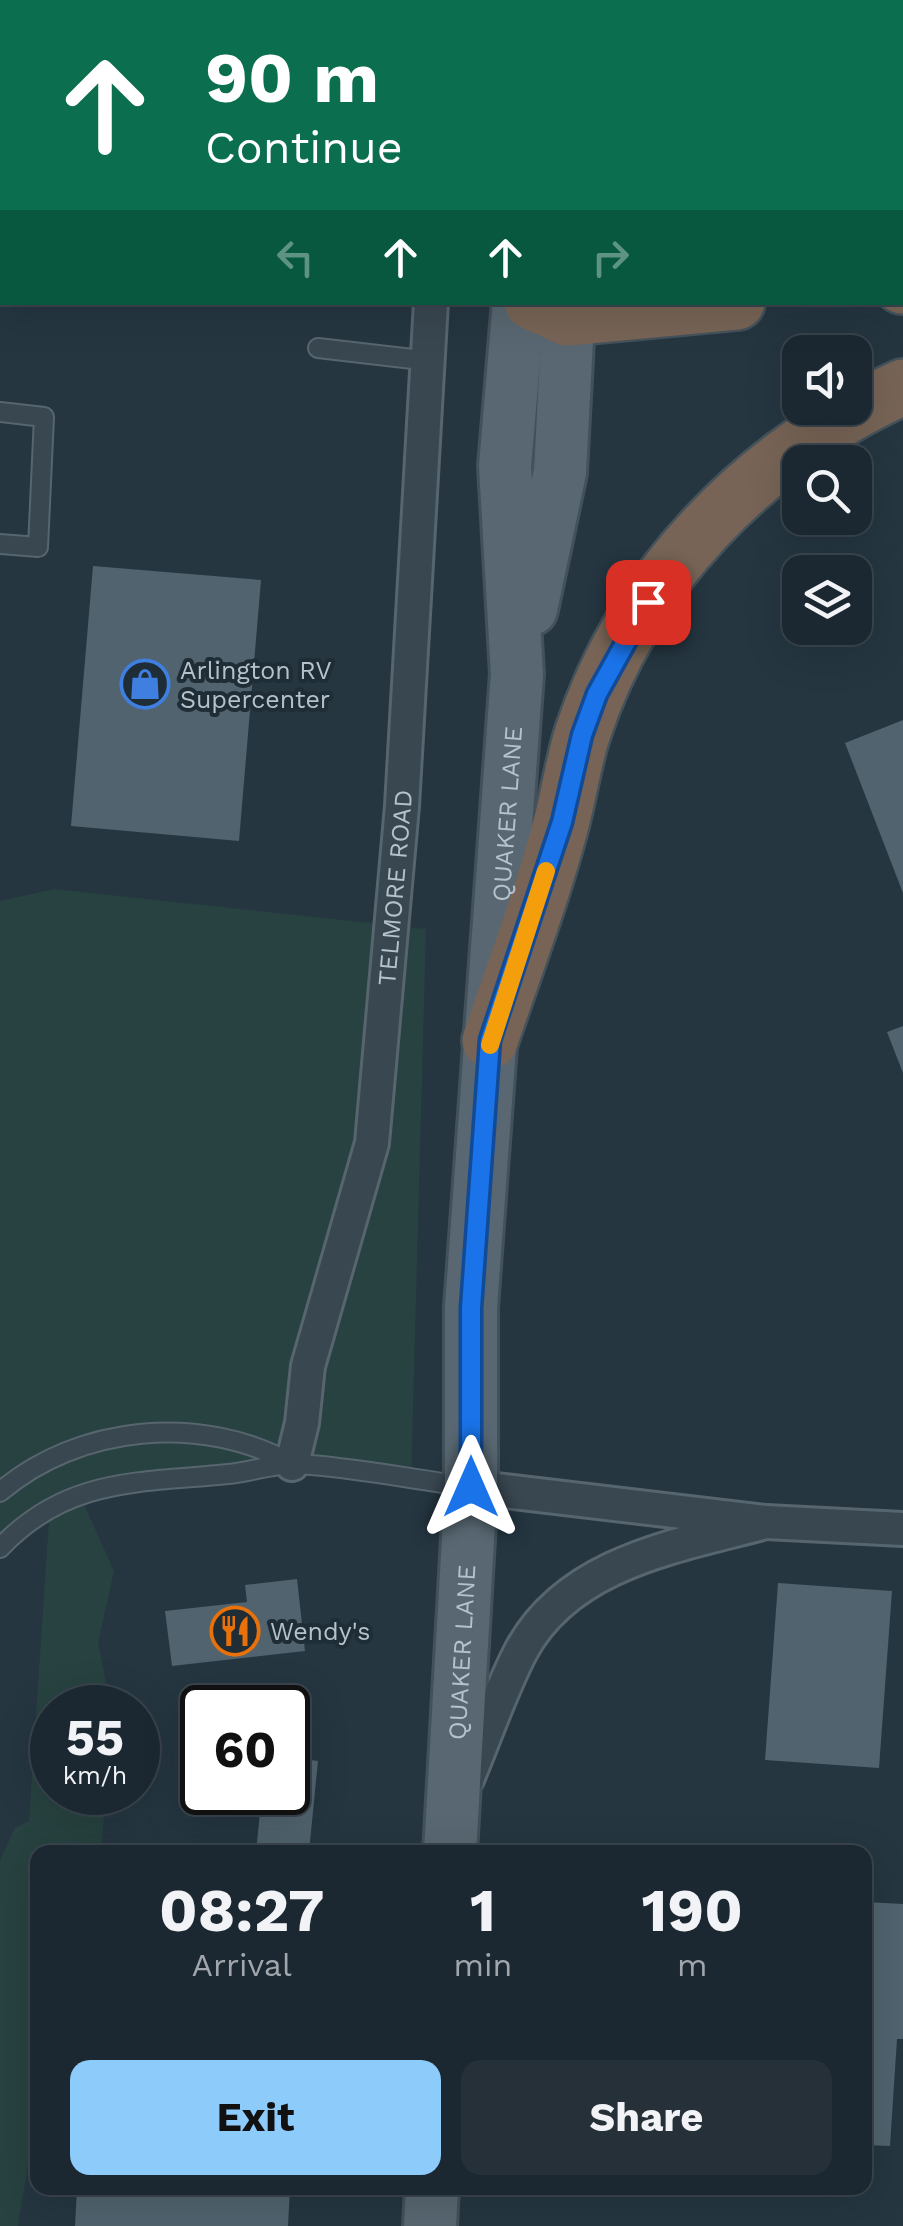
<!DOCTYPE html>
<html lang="en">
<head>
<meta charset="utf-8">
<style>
	body { margin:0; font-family:"Work Sans",sans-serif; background:#253039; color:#f1f3f6; height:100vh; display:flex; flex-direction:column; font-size:38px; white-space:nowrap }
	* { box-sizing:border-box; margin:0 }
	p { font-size:32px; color:#a0a6ab }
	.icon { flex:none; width:55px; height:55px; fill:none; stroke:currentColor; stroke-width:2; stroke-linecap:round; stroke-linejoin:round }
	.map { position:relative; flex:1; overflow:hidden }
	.sheet { position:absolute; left:30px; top:1845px; width:842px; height:350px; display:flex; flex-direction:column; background:#1c2831; border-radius:20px; box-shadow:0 10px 40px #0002,0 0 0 2px #3a444d }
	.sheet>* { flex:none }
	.top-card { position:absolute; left:0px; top:0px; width:905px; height:305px; box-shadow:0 10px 40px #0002,0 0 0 2px #3a444d; background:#0b6e4f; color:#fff; overflow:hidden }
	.buttons { position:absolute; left:782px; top:335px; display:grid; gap:20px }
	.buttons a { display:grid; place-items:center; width:90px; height:90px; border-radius:20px; background:#1c2831; box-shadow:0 10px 40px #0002,0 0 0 2px #3a444d; font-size:50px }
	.speed { position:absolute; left:30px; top:1685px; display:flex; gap:20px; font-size:50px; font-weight:700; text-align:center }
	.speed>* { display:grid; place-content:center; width:130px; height:130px; border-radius:50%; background:#1c2831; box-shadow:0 10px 40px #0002,0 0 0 2px #3a444d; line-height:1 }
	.speed small { font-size:25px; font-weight:400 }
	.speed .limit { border:5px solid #111; border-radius:15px; background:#fff; color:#111 }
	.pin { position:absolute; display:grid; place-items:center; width:85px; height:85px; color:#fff; margin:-42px; border-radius:20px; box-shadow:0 5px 15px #0006 }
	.me { position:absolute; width:110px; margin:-55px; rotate:0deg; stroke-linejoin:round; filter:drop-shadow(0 0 8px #0008) }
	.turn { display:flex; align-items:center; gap:35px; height:210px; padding:0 40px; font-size:45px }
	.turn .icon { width:130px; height:130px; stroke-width:2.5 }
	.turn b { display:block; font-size:70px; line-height:85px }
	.lanes { display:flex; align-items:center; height:95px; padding:0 40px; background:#0003; justify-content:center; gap:50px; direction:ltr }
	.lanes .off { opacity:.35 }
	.eta { display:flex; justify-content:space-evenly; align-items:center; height:170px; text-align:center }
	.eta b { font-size:60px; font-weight:700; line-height:70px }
	.button { display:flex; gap:20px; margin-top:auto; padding:20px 40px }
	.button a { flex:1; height:115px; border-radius:20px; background:#8dcbfa; color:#111; font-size:40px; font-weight:700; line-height:115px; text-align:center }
	.button a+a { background:#253039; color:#f1f3f6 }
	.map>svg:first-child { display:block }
	.green { fill:#274240 }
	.building { fill:#50636e }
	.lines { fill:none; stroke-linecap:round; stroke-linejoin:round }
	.service-casing { stroke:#57656e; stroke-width:22 }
	.minor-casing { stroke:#57656e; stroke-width:38 }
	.primary-casing { stroke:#43515a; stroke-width:58 }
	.motorway-casing { stroke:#44525b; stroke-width:60 }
	.service { stroke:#394751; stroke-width:18 }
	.minor { stroke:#394751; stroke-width:32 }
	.primary { stroke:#586771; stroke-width:52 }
	.motorway { stroke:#776456; stroke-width:55 }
	.route-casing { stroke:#114b97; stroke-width:25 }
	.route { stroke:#1a73e8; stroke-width:18 }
	.slow { stroke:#f59e0b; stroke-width:18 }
	.labels { text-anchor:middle; stroke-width:8; stroke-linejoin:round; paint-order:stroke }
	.poi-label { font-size:25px; fill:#b6c2cb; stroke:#1e2d36; text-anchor:start }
	.street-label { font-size:25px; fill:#b6c2cb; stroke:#1e2d36 }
</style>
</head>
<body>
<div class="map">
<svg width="903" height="2226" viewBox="0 0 903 2226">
	<rect width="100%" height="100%" fill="#253641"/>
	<polygon class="green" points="54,889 426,929 411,1481 285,1465 138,1481 83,1502 114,1571 98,1642 111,1707 52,1708 52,1792 106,1793 101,1852 38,1852 38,2103 18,2226 0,2226 0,1860 15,1828 29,1821 49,1520 34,1522 0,1553 0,901"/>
	<g class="building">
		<polygon points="93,566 261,580 239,841 71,826"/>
		<polygon points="903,720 903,893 845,743"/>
		<polygon points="903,1026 903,1073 887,1032"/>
		<polygon points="297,1579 305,1651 172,1666 165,1611 247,1602 245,1585"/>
		<polygon points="778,1583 892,1591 879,1768 765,1760"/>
		<polygon points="288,1757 318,1761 309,1852 256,1852 262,1792 288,1792"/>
		<polygon points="865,1902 903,1904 903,2039 897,2039 890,2146 865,2145"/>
		<polygon points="77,2188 290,2188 288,2226 75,2226"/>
	</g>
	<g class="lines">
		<g class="service-casing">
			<g id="service">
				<polyline points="318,348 430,361"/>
				<polyline points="0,412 44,417 38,547 0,544"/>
				<path d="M 0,1492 C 78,1425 202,1413 292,1464"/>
				<path d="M 0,1548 C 67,1477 140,1483 228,1474 C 250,1472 275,1463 297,1464 C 353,1467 410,1479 465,1486"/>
			</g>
		</g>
		<g class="minor-casing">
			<g id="minor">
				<polyline points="0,174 2,175"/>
				<path id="s1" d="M 292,1464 L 302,1423 L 308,1366 L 372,1143 L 402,806 L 431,302"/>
				<polyline points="471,1487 766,1522 903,1529"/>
				<path d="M 467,1779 C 485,1737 500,1691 521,1651 C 569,1562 677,1546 766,1522"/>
			</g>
		</g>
		<g class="primary-casing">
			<g id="primary">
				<polyline points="547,2 547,0"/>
				<polyline points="592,2 592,0"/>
				<polyline points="531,609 560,472 569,302"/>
				<path id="s2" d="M 450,1852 L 471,1487 L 471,1307 L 517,674 L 505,466 L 519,302"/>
				<polyline points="430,2226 432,2188"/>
			</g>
		</g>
		<g class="motorway-casing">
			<g id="motorway">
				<polyline points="682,0 683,2"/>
				<polyline points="902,183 903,183"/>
				<polyline points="902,226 903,226"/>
				<polyline points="902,286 903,286"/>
				<polyline points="532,302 567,318 737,302"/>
				<path d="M 490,1041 C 514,969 542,897 561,824 C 569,794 573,764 582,735 C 633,578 755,454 903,387"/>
			</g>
		</g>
		<use href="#service" class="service"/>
		<use href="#minor" class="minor"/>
		<use href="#primary" class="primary"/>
		<use href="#motorway" class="motorway"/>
	</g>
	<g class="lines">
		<g class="route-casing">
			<polyline id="route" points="471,1487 471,1308 490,1040 562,822 582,735 597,694 648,602"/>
		</g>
		<use href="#route" class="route"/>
		<polyline class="slow" points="490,1045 546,871"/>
	</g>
	<defs>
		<g id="shop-ring" transform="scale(2.5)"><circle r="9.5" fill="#1e2d36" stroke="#3f7fe0" stroke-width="1.5"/><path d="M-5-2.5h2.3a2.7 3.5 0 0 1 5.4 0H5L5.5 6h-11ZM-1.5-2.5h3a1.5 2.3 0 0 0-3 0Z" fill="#3f7fe0"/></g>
		<g id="restaurant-ring" transform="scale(2.5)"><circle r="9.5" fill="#1e2d36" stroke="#e8710a" stroke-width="1.5"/><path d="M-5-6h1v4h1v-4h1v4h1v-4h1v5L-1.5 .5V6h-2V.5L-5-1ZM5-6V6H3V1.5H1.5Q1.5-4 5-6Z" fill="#e8710a"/></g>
	</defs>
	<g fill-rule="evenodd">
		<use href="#shop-ring" x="145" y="684"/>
		<use href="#restaurant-ring" x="235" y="1631"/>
	</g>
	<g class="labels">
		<g class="poi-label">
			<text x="180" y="679">Arlington RV<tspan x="180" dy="29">Supercenter</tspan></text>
			<text x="270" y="1640">Wendy's</text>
		</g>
		<g class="street-label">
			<text dy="9" stroke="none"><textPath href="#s2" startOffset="1040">QUAKER LANE</textPath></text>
			<text dy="9" stroke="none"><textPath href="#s1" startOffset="588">TELMORE ROAD</textPath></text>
			<text dy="9" stroke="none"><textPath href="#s2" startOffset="200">QUAKER LANE</textPath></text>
		</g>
	</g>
</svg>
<div class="buttons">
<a><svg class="icon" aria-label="sound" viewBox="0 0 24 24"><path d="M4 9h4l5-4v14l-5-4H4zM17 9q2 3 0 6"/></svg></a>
<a><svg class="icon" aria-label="search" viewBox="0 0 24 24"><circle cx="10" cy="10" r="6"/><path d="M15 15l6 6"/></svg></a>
<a><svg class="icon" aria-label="layers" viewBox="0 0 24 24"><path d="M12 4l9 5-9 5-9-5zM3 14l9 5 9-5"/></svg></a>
</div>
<div class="speed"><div>55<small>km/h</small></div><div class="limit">60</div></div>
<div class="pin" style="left:648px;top:602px;background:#d93025"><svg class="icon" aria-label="arrive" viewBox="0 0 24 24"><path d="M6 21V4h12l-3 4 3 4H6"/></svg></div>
<svg class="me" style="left:471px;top:1487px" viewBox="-20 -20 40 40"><path d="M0-17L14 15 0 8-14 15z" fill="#1a73e8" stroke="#fff" stroke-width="4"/></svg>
<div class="top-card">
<div class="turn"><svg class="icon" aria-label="ahead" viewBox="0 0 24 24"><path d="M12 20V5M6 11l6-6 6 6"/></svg><div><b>90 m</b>Continue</div></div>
<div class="lanes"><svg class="icon off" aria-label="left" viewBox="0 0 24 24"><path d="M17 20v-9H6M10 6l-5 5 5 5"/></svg><svg class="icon" aria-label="ahead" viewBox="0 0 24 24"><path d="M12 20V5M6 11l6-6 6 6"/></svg><svg class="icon" aria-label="ahead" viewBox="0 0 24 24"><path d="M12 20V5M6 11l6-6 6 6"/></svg><svg class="icon off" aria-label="right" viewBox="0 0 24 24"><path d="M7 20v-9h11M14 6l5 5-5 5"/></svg></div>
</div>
<section class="sheet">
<div class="eta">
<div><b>08:27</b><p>Arrival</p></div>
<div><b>1</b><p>min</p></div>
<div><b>190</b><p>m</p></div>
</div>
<div class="button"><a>Exit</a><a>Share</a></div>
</section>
</div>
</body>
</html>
